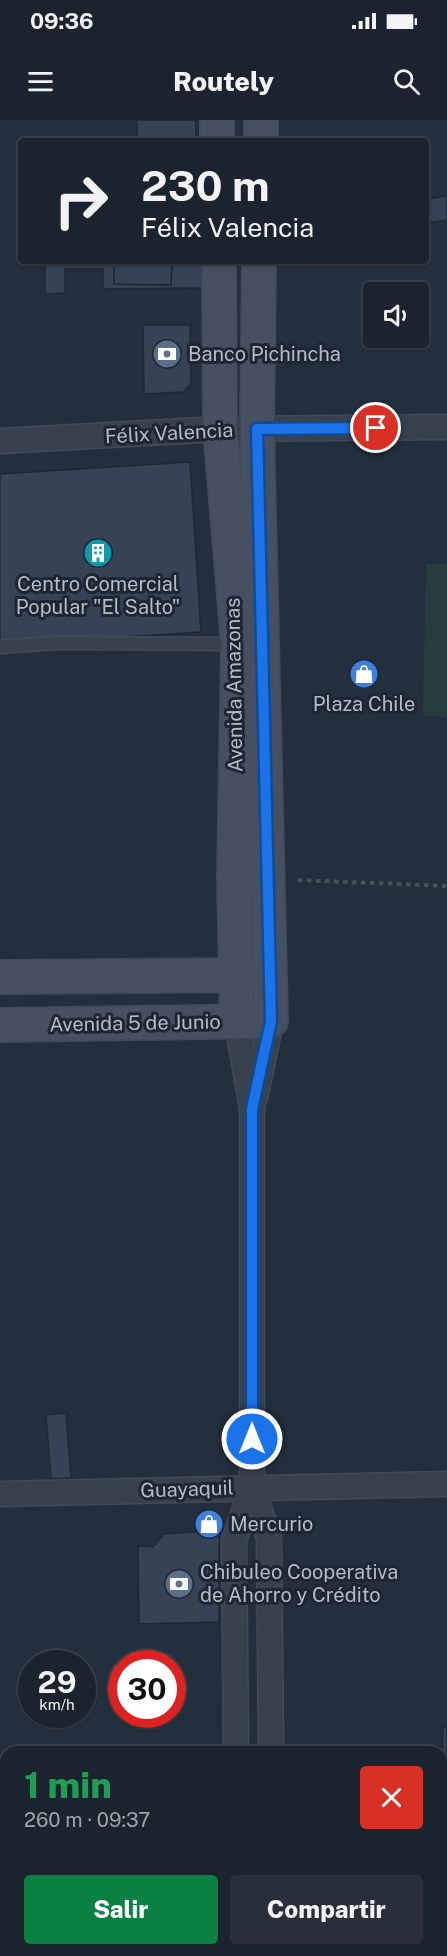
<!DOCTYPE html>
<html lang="es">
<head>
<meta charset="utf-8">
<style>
	body { margin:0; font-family:"Public Sans",sans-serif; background:#282f3a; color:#f1f3f6; height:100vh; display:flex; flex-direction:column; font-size:22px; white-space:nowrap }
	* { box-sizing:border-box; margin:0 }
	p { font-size:20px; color:#a0a4aa }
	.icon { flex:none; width:33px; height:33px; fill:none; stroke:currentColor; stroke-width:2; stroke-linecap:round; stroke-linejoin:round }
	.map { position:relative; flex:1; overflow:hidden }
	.sheet { position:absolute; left:0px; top:1626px; width:447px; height:210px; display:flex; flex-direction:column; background:#1b232e; border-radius:18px 18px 0 0; box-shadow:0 2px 4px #0004,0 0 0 2px #39404a }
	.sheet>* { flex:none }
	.banner { position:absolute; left:18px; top:18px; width:411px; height:126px; border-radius:6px; box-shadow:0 2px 4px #0004,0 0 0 2px #39404a; background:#1b232e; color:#f1f3f6; overflow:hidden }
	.tools { position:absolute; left:363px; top:162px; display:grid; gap:12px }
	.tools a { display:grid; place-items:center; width:66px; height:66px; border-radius:6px; background:#1b232e; box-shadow:0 2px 4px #0004,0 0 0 2px #39404a; font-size:30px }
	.speed { position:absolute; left:18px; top:1530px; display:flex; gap:12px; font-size:30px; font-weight:700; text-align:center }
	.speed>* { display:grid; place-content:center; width:78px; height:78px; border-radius:50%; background:#1b232e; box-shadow:0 2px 4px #0004,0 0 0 2px #39404a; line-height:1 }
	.speed small { font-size:15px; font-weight:400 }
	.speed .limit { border:9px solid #d22; background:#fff; color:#111 }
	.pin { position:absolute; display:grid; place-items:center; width:51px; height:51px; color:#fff; margin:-26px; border:3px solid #fff; border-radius:50%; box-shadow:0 2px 6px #0007 }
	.me { position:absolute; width:66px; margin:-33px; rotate:0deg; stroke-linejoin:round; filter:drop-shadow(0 0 4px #0008) }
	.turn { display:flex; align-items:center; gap:21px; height:126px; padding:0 24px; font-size:27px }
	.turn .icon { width:78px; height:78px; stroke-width:2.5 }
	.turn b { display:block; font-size:42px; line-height:51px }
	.round { display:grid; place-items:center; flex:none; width:63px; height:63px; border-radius:6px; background:#282f3a }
	.overview { display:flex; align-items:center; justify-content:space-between; height:102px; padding:0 24px }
	h1 { font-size:36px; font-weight:800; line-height:45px; color:#1e9e55 }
	.primary-button { display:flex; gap:12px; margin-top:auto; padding:12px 24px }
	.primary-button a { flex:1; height:69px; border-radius:6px; background:#0b8043; color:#fff; font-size:24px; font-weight:800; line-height:69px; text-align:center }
	.primary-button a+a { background:#282f3a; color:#f1f3f6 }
	.status { display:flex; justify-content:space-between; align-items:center; height:42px; padding:0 30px; background:#1b232e; direction:ltr }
	.status svg { height:16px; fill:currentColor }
	header { display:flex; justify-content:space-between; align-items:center; height:78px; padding:0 24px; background:#1b232e; font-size:27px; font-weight:800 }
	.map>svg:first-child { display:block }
	.green { fill:#263c3f }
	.building { fill:#364354; stroke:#1f2835; stroke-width:1.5 }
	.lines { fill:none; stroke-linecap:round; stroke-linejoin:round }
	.service-casing { stroke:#414a57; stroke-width:15 }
	.minor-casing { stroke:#414a57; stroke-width:27 }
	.secondary-casing { stroke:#414a57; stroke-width:36 }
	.path { stroke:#3f5557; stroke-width:4; stroke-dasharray:4.5 4.5; stroke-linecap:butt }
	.service { stroke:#38414e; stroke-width:12 }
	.minor { stroke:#38414e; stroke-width:24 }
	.secondary { stroke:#465061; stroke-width:33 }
	.route-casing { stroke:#114b97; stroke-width:15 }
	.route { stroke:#1a73e8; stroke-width:10 }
	.labels { text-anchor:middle; stroke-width:6; stroke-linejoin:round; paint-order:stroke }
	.poi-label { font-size:20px; fill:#b4bcc9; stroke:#1d2633; text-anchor:start }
	.street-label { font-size:20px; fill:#b4bcc9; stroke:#1d2633 }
</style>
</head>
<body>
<div class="status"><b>09:36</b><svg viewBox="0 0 49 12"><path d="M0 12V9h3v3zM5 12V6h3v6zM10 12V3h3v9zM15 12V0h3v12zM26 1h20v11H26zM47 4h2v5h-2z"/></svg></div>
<header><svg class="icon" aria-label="menu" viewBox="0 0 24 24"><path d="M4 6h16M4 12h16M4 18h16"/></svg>Routely<svg class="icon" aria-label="search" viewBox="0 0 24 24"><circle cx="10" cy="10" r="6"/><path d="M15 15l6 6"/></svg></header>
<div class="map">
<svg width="447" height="1836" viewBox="0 0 447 1836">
	<rect width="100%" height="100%" fill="#242f3e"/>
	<g class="green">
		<polygon points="426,444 447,444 447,597 423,596"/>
		<polygon points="441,1774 447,1774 447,1836 314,1836 314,1830 441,1830"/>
	</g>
	<g class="building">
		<rect x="137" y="0" width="59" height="21"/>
		<polygon points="447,76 447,100 426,103 426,79"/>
		<polygon points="45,141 114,141 114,164 171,165 172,141 205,141 205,168 103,169 103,149 65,149 65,173 45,174"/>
		<polygon points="114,141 172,141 171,165 114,164"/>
		<polygon points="143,205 190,205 191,264 183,272 144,274"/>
		<polygon points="190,342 201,512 0,525 0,354"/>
		<polygon points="66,1293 71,1358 51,1359 46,1295"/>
		<polygon points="219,1410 219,1502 139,1504 138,1426 153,1427 164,1414"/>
		<polygon points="443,1607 447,1607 447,1691 441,1691"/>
	</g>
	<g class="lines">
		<g class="service-casing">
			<polyline id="service" points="0,527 55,523 236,524"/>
		</g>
		<g class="minor-casing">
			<g id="minor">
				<polyline points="0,321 220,309 447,307"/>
				<polyline points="237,902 252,989 252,1367 269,1418 271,1632"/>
				<polyline points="255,978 271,901"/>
				<polyline points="0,1374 447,1364"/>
				<polyline points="236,1632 234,1421 252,1367"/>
				<polyline points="238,1830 238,1836"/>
				<polyline points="274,1830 274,1836"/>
			</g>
		</g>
		<g class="secondary-casing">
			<g id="secondary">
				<polyline points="217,0 217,21"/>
				<polyline points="261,21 261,0"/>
				<polyline points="219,141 220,309 238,524 234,759 237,902"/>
				<polyline points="0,857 255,855"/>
				<polyline points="0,905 271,901 257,309 259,141"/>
			</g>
		</g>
		<polyline class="path" points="298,760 447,766"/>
		<use href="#service" class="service"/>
		<use href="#minor" class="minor"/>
		<use href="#secondary" class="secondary"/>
	</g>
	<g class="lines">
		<g class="route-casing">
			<polyline id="route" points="252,1319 252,989 271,901 257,309 376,308"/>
		</g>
		<use href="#route" class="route"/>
	</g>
	<defs>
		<g id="bank-disc" transform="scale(1.5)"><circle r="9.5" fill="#5c6f8a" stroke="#1d2633"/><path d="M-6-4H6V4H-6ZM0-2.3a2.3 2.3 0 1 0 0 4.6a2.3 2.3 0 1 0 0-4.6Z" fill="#fff"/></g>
		<g id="building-disc" transform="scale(1.5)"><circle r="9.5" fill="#0f9aa8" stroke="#1d2633"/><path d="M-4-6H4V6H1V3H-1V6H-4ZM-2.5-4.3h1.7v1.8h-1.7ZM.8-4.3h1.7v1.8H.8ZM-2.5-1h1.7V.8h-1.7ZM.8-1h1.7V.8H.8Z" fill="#fff"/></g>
		<g id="shop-disc" transform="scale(1.5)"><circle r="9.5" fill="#3f7fe0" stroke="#1d2633"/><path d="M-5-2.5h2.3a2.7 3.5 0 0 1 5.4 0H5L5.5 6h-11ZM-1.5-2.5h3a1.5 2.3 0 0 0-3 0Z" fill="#fff"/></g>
	</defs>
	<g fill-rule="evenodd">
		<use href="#bank-disc" x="167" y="234"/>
		<use href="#building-disc" x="98" y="433"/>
		<use href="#shop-disc" x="364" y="554"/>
		<use href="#shop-disc" x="209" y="1404"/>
		<use href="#bank-disc" x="179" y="1464"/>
	</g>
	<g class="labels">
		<g class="poi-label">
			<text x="188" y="241">Banco Pichincha</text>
			<text x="98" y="471" text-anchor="middle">Centro Comercial<tspan x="98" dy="23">Popular "El Salto"</tspan></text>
			<text x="364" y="591" text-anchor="middle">Plaza Chile</text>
			<text x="230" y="1411">Mercurio</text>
			<text x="200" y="1459">Chibuleo Cooperativa<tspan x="200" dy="23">de Ahorro y Crédito</tspan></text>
		</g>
		<g class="street-label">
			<text transform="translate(169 313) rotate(-3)" y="7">Félix Valencia</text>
			<text transform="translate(234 565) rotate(-91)" y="7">Avenida Amazonas</text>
			<text transform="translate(135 903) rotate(-1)" y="7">Avenida 5 de Junio</text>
			<text transform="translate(187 1369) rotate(-2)" y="7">Guayaquil</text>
		</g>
	</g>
</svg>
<div class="tools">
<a><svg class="icon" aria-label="sound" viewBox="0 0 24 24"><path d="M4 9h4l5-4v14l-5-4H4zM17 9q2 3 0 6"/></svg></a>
</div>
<div class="speed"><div>29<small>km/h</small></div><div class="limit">30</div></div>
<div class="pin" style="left:376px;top:308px;background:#d93025"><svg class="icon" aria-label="arrive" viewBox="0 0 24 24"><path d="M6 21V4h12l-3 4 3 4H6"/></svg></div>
<svg class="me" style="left:252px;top:1319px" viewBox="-20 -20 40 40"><circle r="17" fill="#1a73e8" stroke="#fff" stroke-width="3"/><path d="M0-11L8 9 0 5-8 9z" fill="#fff"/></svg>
<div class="banner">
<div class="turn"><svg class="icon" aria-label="right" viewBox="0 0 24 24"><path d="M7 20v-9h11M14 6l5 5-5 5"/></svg><div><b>230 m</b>Félix Valencia</div></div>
</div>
<section class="sheet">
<div class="overview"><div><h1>1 min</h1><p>260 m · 09:37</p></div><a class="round" style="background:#d93025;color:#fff"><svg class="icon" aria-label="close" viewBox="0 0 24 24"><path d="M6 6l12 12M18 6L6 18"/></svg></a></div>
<div class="primary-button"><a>Salir</a><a>Compartir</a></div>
</section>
</div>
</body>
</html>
